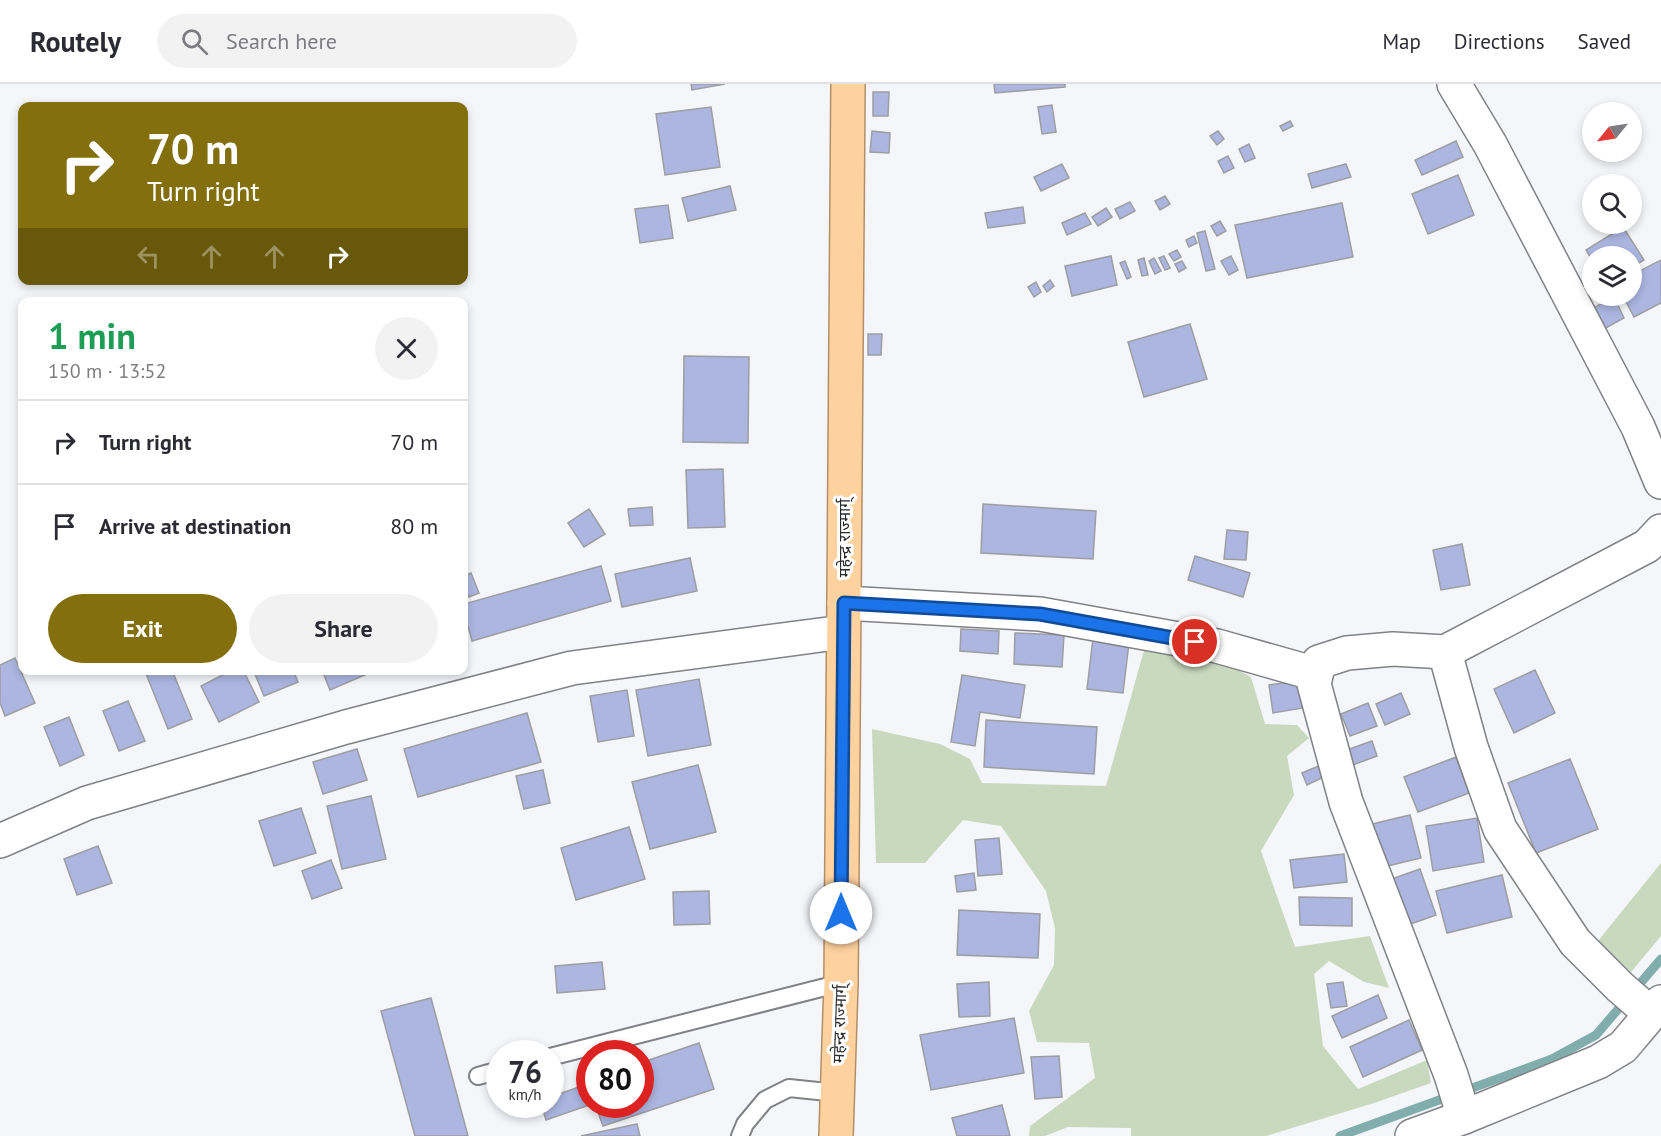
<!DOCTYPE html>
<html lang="en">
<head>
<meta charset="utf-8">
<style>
	body { margin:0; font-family:"PT Sans","Noto Sans Devanagari",sans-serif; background:#f2f2f3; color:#2b2b33; height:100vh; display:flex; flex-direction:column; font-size:22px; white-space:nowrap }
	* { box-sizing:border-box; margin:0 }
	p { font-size:20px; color:#7c7c81 }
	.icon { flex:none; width:33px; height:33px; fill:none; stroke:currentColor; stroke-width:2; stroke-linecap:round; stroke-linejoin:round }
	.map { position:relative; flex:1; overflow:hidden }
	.panel { position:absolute; left:18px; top:213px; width:450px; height:378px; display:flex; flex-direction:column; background:#fff; border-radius:12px; box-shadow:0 3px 9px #0003 }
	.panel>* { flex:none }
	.top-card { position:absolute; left:18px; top:18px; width:450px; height:183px; border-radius:12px; box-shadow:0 3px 9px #0003; background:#836f0e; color:#fff; overflow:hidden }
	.needle { width:39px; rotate:240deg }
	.tools { position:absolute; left:1582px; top:18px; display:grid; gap:12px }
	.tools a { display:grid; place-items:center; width:60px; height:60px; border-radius:50%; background:#fff; box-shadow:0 3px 9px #0003; font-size:30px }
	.speed { position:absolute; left:486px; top:956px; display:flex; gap:12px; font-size:30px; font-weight:700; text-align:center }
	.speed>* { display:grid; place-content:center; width:78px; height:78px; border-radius:50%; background:#fff; box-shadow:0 3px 9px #0003; line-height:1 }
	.speed small { font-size:15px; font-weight:400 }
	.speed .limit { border:9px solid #d22; background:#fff; color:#111 }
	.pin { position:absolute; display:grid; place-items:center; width:51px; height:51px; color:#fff; margin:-26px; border:3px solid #fff; border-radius:50%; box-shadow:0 2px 6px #0007 }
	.me { position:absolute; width:66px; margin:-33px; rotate:0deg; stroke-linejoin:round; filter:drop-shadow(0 0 4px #0008) }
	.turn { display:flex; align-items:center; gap:21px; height:126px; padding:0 30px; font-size:27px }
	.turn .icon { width:78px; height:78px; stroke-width:2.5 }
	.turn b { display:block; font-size:42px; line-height:51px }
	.lanes { display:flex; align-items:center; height:57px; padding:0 30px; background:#0003; justify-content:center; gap:30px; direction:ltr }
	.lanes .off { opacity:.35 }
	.round { display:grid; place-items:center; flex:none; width:63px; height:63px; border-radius:32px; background:#f2f2f3 }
	.overview { display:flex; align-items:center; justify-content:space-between; height:102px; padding:0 30px }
	h1 { font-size:36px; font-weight:700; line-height:45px; color:#1e9e55 }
	.action { display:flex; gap:12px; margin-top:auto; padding:12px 30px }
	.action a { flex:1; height:69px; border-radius:36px; background:#836f0e; color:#fff; font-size:24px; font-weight:700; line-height:69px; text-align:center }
	.action a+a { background:#f2f2f3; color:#2b2b33 }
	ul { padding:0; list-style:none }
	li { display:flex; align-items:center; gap:18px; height:84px; padding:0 30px; border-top:2px solid #e1e1e2 }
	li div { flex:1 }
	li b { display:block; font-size:22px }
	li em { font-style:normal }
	header { display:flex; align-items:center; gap:36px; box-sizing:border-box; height:84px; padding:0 30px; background:#fff; border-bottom:2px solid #e1e1e2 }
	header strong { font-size:28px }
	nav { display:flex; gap:33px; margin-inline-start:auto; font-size:21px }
	.search { width:420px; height:54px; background:#f2f2f3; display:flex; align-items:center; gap:15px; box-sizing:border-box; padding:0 21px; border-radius:33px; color:#7c7c81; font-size:22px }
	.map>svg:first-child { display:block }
	.green { fill:#c9d9be }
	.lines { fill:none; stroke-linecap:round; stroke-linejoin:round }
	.stream { stroke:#81adad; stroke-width:9 }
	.building { fill:#acb6e1; stroke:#9d9ea2; stroke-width:1.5 }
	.service-casing { stroke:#818286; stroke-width:20 }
	.minor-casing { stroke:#818286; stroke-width:36 }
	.trunk-casing { stroke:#b38f67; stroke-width:36 }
	.service { stroke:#fff; stroke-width:16 }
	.minor { stroke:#fff; stroke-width:33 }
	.trunk { stroke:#fed29f; stroke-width:33 }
	.route-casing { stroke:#114b97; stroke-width:15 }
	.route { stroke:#1a73e8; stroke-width:10 }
	.labels { text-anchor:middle; stroke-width:6; stroke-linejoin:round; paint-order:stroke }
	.street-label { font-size:16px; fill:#292a2b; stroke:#fff }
</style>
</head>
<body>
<header>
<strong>Routely</strong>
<div class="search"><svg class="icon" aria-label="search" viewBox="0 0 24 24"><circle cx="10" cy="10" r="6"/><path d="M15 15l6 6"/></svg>Search here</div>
<nav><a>Map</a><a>Directions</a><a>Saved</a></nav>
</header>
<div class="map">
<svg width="1661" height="1052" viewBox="0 0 1661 1052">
	<rect width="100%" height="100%" fill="#f4f6fa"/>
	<g class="green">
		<polygon points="1146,559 1229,581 1251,593 1265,640 1297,641 1309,654 1287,672 1294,711 1261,767 1295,863 1370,852 1389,904 1364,898 1329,877 1314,890 1323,962 1358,1005 1427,976 1431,999 1374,1019 1266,1052 1131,1052 1131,1044 1068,1043 1045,1052 1029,1052 1030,1042 1095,994 1089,959 1037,958 1029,927 1054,881 1055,844 1046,807 1001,742 963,736 925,779 876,779 872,645 940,660 970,675 982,699 1106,702"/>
		<polygon points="1661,779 1661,852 1631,888 1598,857"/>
	</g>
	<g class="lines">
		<polyline class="stream" points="1340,1052 1552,975 1596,951 1661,875"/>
	</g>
	<g class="building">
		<polygon points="691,0 725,0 692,6"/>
		<polygon points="994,0 1065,0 1065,3 995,9"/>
		<polygon points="873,8 889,8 888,32 873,32"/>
		<polygon points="1052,21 1056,48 1042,50 1038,23"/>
		<polygon points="711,23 720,83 665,91 656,30"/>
		<polygon points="1290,37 1293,42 1283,47 1280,42"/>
		<polygon points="872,47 890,49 889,69 870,68"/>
		<polygon points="1218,47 1224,55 1217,61 1210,52"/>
		<polygon points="1456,57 1463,73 1422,91 1415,76"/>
		<polygon points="1249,60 1255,74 1245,78 1239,65"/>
		<polygon points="1228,72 1234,84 1224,89 1218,77"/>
		<polygon points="1062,80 1069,94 1041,107 1034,93"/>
		<polygon points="1346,80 1351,93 1312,104 1308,90"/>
		<polygon points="1458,91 1474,131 1428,150 1412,110"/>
		<polygon points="730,102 736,126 688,137 682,114"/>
		<polygon points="1165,112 1170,120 1160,126 1155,117"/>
		<polygon points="1130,118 1135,127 1120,135 1115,125"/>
		<polygon points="1342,119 1353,173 1247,194 1235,141"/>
		<polygon points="668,121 673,154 640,159 635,125"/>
		<polygon points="1023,123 1025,139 988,144 985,129"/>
		<polygon points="1106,124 1112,133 1098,142 1092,133"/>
		<polygon points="1085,129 1091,140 1067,151 1062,139"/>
		<polygon points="1220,137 1226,147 1217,152 1211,142"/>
		<polygon points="1623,143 1644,176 1632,183 1632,172 1593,172 1593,178 1586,166"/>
		<polygon points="1205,147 1215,185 1206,187 1197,149"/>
		<polygon points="1194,152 1197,159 1189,163 1186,156"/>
		<polygon points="1177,166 1181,173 1174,177 1169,170"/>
		<polygon points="1111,172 1117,201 1072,212 1065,182"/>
		<polygon points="1164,172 1170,184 1165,186 1159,174"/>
		<polygon points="1231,172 1238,186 1229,191 1221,177"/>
		<polygon points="1144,174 1148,191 1142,192 1138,176"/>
		<polygon points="1154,174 1161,187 1155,190 1149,177"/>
		<polygon points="1661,176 1661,219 1634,233 1623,212 1632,212 1632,191"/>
		<polygon points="1125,177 1131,193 1127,195 1120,179"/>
		<polygon points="1182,177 1186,184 1179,188 1175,180"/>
		<polygon points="1050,196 1054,202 1047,208 1043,202"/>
		<polygon points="1036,198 1041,208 1034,213 1028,203"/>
		<polygon points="1614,213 1624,234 1604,245 1593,224"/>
		<polygon points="1190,240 1207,295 1144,313 1128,258"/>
		<polygon points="868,250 882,250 881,271 868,271"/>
		<polygon points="684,272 749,273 748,359 683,358"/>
		<polygon points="723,385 725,443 688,444 686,386"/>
		<polygon points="983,420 1096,427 1093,475 981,469"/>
		<polygon points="652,423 653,441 630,442 628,425"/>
		<polygon points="589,425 605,450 584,463 568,439"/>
		<polygon points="1227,446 1248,448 1246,476 1224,475"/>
		<polygon points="1462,460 1470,501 1441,506 1433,466"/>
		<polygon points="1195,472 1250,489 1243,513 1188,496"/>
		<polygon points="690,474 697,507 622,523 615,490"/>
		<polygon points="601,482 611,517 472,557 464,528 464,520"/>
		<polygon points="471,489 479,509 469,513 464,501 464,492"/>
		<polygon points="961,545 999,547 998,570 960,567"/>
		<polygon points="1015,549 1064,551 1062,583 1014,580"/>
		<polygon points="1093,554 1129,559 1123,609 1087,605"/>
		<polygon points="15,574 35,619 5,632 0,619 0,581"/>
		<polygon points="172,586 192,635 168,645 145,587"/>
		<polygon points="232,586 243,586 259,618 219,638 201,602"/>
		<polygon points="263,586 293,586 298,598 264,612 255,590"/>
		<polygon points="322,586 373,586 374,587 330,606"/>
		<polygon points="1535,586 1555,629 1514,649 1494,605"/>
		<polygon points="962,591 1025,601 1020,634 980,628 975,662 951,658"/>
		<polygon points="699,595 711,661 648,672 636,606"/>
		<polygon points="1299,597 1303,624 1273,629 1269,601"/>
		<polygon points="627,606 634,652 598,658 590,612"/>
		<polygon points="1401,609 1410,630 1385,641 1376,620"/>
		<polygon points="128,617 145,657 119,667 103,627"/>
		<polygon points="1368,619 1377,642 1350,652 1341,630"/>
		<polygon points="527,629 541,678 418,713 404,665"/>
		<polygon points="69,633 84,671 60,682 44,643"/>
		<polygon points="986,636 1097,643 1094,690 984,683"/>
		<polygon points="1372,657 1377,672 1350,682 1344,667"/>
		<polygon points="357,665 367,696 323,710 313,678"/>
		<polygon points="1456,673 1469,709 1418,728 1404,693"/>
		<polygon points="1570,675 1598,745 1536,769 1508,699"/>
		<polygon points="698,681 716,748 650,765 632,698"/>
		<polygon points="1321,681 1326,692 1307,701 1302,689"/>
		<polygon points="543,686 550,719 524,725 516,692"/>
		<polygon points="371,712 386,775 342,785 327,722"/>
		<polygon points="301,724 316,769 274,782 259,737"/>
		<polygon points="1410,731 1421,774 1383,783 1372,740"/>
		<polygon points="1477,734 1484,778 1433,787 1426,742"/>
		<polygon points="629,743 645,795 576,816 561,764"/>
		<polygon points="999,754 1002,790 978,792 975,756"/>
		<polygon points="98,762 112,799 77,811 64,775"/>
		<polygon points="1344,770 1347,798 1294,804 1290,776"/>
		<polygon points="331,776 342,804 312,815 302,787"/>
		<polygon points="1420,785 1436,831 1405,842 1389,796"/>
		<polygon points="974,789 976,806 957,808 955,792"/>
		<polygon points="1502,791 1512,833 1447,849 1436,807"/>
		<polygon points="709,807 710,840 674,841 673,808"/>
		<polygon points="1299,813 1352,814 1352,842 1300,841"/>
		<polygon points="959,826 1040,830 1038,874 957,871"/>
		<polygon points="602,878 605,905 557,909 555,882"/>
		<polygon points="989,898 990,932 959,933 957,900"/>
		<polygon points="1343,898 1347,922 1331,924 1327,900"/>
		<polygon points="1378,911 1387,934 1342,954 1332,932"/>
		<polygon points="431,914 468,1052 415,1052 381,927"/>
		<polygon points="1014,934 1024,989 931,1006 920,951"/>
		<polygon points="1409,936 1422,966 1363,993 1350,963"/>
		<polygon points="699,959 714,1005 603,1042 595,1020 640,1020 640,979"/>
		<polygon points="1059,972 1062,1013 1035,1015 1031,973"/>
		<polygon points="582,1002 589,1021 546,1036 541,1020 550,1020 550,1013"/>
		<polygon points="1002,1021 1010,1052 957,1052 952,1034"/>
		<polygon points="637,1040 640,1052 581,1052"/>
	</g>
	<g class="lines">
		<g class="service-casing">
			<g id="service">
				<polyline points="550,973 841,899"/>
				<polyline points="478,992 500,986"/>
				<polyline points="740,1052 745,1040 765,1016 789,1004 837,1009"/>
			</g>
		</g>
		<g class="minor-casing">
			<g id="minor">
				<polyline points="1454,0 1490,60 1638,343 1661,398"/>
				<polyline points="844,519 1040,530 1217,562 1316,590"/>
				<polyline points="1445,568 1471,663 1500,745 1575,858 1620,903 1651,930"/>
				<polyline points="0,757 87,719 346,643 572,584 843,548"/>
				<polyline points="1464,1033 1451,991 1346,718 1314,600 1319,578 1347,569 1393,565 1445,568 1647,462 1661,447"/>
				<polyline points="1412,1052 1464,1033 1598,978 1623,963 1661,918"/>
			</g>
		</g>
		<g class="trunk-casing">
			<polyline id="trunk" points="836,1052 841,899 848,0"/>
		</g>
		<use href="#service" class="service"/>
		<use href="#minor" class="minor"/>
		<use href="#trunk" class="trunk"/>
	</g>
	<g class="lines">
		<g class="route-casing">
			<polyline id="route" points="841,829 844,519 1040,530 1195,558"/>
		</g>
		<use href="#route" class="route"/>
	</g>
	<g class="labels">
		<g class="street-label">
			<text transform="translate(844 454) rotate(-90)" y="6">महेन्द्र राज्मार्ग्</text>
			<text transform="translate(839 940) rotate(-88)" y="6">महेन्द्र राज्मार्ग्</text>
		</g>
	</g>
</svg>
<div class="tools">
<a><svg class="needle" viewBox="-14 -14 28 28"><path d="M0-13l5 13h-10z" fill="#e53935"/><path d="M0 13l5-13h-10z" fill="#7c7c81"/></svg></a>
<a><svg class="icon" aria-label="search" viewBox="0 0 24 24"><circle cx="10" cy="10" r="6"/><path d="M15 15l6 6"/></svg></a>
<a><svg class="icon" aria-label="layers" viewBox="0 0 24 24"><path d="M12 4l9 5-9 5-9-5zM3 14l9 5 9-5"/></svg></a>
</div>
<div class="speed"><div>76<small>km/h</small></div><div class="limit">80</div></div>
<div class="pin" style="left:1195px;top:558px;background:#d93025"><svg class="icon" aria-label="arrive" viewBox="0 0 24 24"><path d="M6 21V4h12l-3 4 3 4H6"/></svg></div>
<svg class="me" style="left:841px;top:829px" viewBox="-20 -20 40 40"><circle r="19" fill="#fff"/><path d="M0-13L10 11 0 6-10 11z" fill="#1a73e8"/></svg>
<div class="top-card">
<div class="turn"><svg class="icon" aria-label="right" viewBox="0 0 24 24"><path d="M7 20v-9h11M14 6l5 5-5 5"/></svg><div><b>70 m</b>Turn right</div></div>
<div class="lanes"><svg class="icon off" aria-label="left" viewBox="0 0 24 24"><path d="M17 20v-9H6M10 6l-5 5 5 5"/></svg><svg class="icon off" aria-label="ahead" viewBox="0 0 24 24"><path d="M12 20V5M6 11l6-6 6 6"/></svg><svg class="icon off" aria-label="ahead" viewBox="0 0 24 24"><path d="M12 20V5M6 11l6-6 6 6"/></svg><svg class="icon" aria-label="right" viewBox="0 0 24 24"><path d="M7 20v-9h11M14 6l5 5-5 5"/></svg></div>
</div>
<section class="panel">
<div class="overview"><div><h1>1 min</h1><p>150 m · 13:52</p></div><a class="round"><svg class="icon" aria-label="close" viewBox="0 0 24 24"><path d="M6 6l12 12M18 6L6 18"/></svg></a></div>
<ul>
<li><svg class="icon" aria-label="right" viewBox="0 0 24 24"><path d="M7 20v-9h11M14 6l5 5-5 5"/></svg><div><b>Turn right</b></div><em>70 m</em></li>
<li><svg class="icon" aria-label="arrive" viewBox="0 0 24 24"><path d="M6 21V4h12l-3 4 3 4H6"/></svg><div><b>Arrive at destination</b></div><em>80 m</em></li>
</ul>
<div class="action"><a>Exit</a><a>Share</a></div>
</section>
</div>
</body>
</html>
